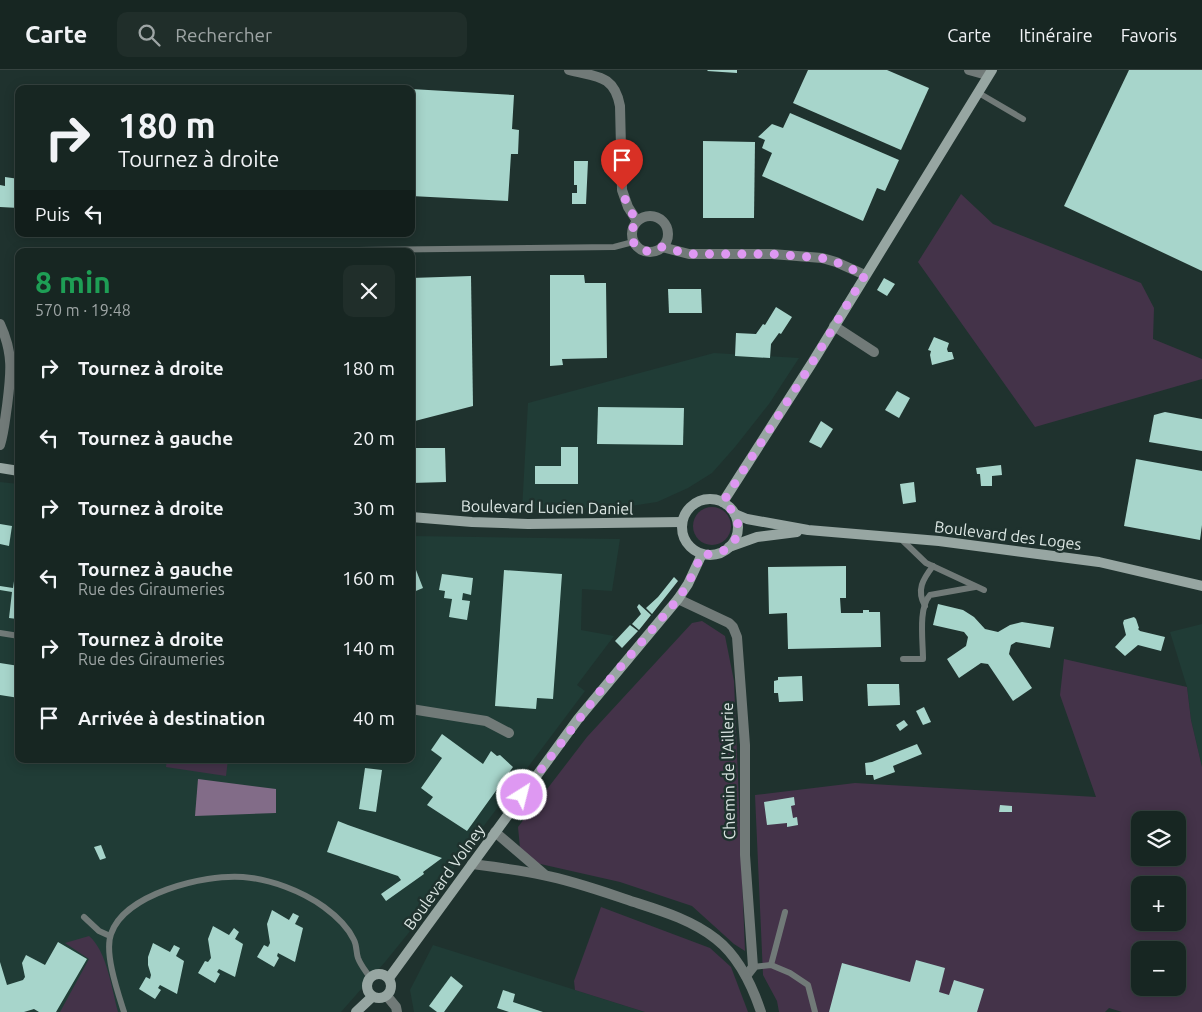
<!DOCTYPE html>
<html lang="fr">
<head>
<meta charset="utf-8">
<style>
	body { margin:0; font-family:Ubuntu,sans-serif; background:#202e2a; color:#f1f3f6; height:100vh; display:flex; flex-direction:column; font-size:19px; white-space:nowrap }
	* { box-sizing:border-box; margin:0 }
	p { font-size:16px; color:#9ea5a5 }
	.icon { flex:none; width:28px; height:28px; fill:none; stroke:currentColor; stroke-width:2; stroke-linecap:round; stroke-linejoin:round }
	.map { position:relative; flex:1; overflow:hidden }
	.drawer { position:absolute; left:15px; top:178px; width:400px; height:515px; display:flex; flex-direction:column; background:#172622; border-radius:10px; box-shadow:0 2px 12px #0003,0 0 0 1px #364340 }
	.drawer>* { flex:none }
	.top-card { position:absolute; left:15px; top:15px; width:400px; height:152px; border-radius:10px; box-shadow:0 2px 12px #0003,0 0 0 1px #364340; background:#172622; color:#f1f3f6; overflow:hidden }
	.controls { position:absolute; left:1131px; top:741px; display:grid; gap:10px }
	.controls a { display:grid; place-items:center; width:55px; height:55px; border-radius:10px; background:#172622; box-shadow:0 2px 12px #0003,0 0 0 1px #364340; font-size:25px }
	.pin { position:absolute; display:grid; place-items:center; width:42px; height:42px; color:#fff; margin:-51px -21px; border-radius:50% 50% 50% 0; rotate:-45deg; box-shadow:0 0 5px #0007 }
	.pin .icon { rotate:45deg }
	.me { position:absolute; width:55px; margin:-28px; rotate:36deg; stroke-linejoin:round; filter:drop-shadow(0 0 4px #0008) }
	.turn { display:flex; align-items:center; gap:18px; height:105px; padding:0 20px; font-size:22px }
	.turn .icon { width:65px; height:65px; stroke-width:2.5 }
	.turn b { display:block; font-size:35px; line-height:42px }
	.then { display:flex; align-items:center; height:48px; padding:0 20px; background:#0003; gap:10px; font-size:19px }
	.round { display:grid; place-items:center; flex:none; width:52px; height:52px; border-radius:10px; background:#202e2a }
	.head { display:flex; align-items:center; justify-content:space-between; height:85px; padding:0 20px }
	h1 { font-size:30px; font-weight:700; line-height:38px; color:#1e9e55 }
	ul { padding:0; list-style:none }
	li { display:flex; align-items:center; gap:15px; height:70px; padding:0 20px }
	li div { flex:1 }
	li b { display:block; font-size:19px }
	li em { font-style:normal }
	header { display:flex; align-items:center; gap:30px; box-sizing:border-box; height:70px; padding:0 25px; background:#172622; border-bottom:1px solid #364340 }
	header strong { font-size:24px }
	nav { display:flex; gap:28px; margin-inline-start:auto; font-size:18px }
	.search { width:350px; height:45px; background:#202e2a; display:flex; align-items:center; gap:12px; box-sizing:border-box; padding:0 18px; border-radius:10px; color:#9ea5a5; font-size:19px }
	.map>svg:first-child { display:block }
	.built { fill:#203c36 }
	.green { fill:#443349; fill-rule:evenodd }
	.water { fill:#826c88 }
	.building { fill:#a7d5cb }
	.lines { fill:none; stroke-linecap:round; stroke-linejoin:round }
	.lane { stroke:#717a78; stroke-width:6 }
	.street { stroke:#717a78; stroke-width:10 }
	.secondary { stroke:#97a6a2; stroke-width:10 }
	.route { stroke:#de98f2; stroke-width:9; stroke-dasharray:0 16.2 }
	.labels { text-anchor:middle; stroke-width:5; stroke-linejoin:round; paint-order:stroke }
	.street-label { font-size:16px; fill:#dbe6e3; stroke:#1f322e }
</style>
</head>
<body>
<header>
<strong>Carte</strong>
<div class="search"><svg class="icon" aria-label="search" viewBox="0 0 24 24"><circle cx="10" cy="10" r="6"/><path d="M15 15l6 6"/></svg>Rechercher</div>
<nav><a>Carte</a><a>Itinéraire</a><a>Favoris</a></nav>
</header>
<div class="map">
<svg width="1202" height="942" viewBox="0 0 1202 942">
	<rect width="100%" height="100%" fill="#1f322e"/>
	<g class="built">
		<polygon points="714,283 799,288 769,334 735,377 712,403 688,418 657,432 624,437 522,440 528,333"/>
		<polygon points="0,412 19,414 19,689 411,689 411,466 620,469 612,521 582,519 581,560 614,566 577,615 585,621 471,773 411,860 385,892 341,942 0,942"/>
		<polygon points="1202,554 1202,697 1191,650 1187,617 1170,562"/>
		<polygon points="433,875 645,942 414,942 410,920"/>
	</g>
	<g class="green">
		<polygon points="961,124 993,154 1141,213 1154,238 1153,269 1202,289 1202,309 1035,357 918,192"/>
		<circle cx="712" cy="456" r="19"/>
		<polygon points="702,551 725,566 734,611 745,881 734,874 692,836 620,812 536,793 520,778 518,757 587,667 692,553"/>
		<path d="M 1064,589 L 1187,617 L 1191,650 L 1202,697 L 1202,942 L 1122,942 L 1109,938 L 1105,942 L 779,942 L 777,931 L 763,905 L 755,725 L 855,713 L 1096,727 L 1060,625 ZM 1140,750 L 1178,750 L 1178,788 L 1140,788 ZM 1140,815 L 1178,815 L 1178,852 L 1140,852 ZM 1140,880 L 1178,880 L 1178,918 L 1140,918 Z"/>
		<polygon points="167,689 228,689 226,706 166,697"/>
		<polygon points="601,837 710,878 731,897 748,942 645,942 575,920 574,911"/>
		<path d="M 89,866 C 107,881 112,920 118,942 L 60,942 L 89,889 L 65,873 Z"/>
	</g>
	<polygon class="water" points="198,709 276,719 276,743 195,746"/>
	<g class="building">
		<polygon points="708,0 737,0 737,3 707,1"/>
		<polygon points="808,0 887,0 929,18 901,80 793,33"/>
		<polygon points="1129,0 1202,0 1202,201 1064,136"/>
		<polygon points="411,19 514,25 512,59 519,60 518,84 511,84 508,131 411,126"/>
		<polygon points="790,43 899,90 885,121 877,118 863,151 762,106 772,83 762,78 765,70 758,67 772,54 783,58"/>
		<polygon points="703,71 755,72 754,148 703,148"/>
		<polygon points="574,91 588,91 586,134 572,134 572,123 577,123 577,115 574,115"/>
		<polygon points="5,107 19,109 19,138 0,137 0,115 5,116"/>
		<polygon points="550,205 584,205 585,213 606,213 607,288 562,289 563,295 550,296"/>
		<polygon points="471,206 473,336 411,352 411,208"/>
		<polygon points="884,208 895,214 887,226 877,220"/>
		<polygon points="668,219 701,219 702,243 669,243"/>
		<polygon points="776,237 792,247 781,264 779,263 771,274 770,288 735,286 736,263 756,264 763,254 765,255"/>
		<polygon points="934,267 949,273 947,279 948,282 952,282 954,289 932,295 930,285 931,281 928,280"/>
		<polygon points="897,321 910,328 899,348 885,340"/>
		<polygon points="598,337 684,338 683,375 597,374"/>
		<polygon points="1165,342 1202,349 1202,381 1149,372 1154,345"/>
		<polygon points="821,351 833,359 821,378 809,372"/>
		<polygon points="561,377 578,377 578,414 535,414 535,396 561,396"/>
		<polygon points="411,378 445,378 446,412 411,413"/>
		<polygon points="1136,389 1202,401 1202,455 1200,470 1124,456"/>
		<polygon points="1001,395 1002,405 992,406 992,416 981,416 980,404 977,404 976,398"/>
		<polygon points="914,412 916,432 903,434 900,414"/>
		<polygon points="0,454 12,456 9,476 0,474"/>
		<polygon points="846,496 846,528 840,528 841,543 863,543 863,540 869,540 869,542 880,542 881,577 788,579 787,543 769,544 768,497"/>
		<polygon points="16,497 19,498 19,552 16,552 17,549 9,548 12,522 0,520 0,516 13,518"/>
		<polygon points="416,500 423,518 411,523 411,502"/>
		<polygon points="504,500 562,504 553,629 537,628 536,639 495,636"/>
		<polygon points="442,504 473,508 471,525 463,523 462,530 470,531 467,550 449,547 452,529 444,528 445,521 439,520"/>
		<polygon points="674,507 678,511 652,544 646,538 658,527"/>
		<polygon points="639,534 651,545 639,560 632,554 641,544 637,537"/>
		<polygon points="938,534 963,540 974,547 985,559 998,562 1010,555 1022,552 1054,557 1050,578 1016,572 1011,575 1009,584 1032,618 1013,631 988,594 981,593 959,608 947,589 966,576 968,567 964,562 933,555"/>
		<polygon points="1134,547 1136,549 1139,558 1138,559 1140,561 1165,567 1161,581 1138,575 1125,586 1115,577 1126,565 1123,553 1124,550"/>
		<polygon points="630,555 638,561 622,578 615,571"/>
		<polygon points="0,593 19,596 19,628 0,625"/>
		<polygon points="802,606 803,631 779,632 778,623 774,623 774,611 778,610 778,607"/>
		<polygon points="867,614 899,614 900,635 868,636"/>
		<polygon points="924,637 931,652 923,655 916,641"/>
		<polygon points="904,650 908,655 900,661 896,655"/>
		<polygon points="442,664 483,694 491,681 497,686 500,685 513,697 467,761 427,735 433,727 421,718 442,688 431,680"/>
		<polygon points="917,674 922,684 893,696 895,702 874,710 873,705 866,705 865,693 872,692"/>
		<polygon points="365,698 382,700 376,742 359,739"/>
		<polygon points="794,727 795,735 791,736 793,748 797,747 798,755 787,757 787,753 767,755 764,732"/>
		<polygon points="1000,735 1012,736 1012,742 999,742"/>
		<polygon points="338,751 348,755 442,788 423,802 424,804 386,831 381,824 401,810 398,806 327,782"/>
		<polygon points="101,775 106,788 100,790 94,777"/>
		<polygon points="272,840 289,850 293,843 299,846 295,854 303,858 295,892 278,883 277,886 279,888 274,897 257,887 264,875 268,877 270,873 267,854"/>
		<polygon points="213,856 229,865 234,858 239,862 235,869 243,874 235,907 219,899 217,902 220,904 215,913 198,903 205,891 208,892 211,888 208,869"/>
		<polygon points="58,872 87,889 56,942 39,942 34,939 24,942 0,942 0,892 7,915 23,910 25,907 22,893 26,885 45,895"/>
		<polygon points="153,873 170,882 174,875 180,878 176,886 184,891 177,924 160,915 158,918 161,920 155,929 139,919 146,907 150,909 151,905 148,895 148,887"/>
		<polygon points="916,890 945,898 939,922 949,925 954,910 984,919 977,942 829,942 842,893 910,912"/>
		<polygon points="451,906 463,916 444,942 437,942 429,936"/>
		<polygon points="503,920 515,924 513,932 543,942 509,942 497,938"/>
	</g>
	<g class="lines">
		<g class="lane">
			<polyline points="977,22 1023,49"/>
			<polyline points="272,181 614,177 633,172"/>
			<polyline points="899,467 926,493 984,520"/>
			<path d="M 925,536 C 916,520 923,509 933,496"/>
			<polyline points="0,563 19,566"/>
			<path d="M 903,589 L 923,589 C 923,571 918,538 930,525 L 975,517"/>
			<polyline points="84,847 99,861 110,866"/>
			<polyline points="771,895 785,842"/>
			<polyline points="753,897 771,895 790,903 808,915 815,942"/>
			<path d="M 124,942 C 118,923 104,883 111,864 C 124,824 204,804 243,807 C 270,809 302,821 324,837 C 335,845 348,857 354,870 C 357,876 356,882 358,888 C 361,896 366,901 370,908"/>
		</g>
		<g class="street">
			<path d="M 569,0 C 596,7 614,4 620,36 L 622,120 L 628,137 L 637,151"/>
			<polyline points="969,0 987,5"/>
			<circle cx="650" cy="164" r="18"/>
			<polyline points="662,177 689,184 772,184 822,188 836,192 865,205"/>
			<path d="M 0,254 C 14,284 11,304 7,336 C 5,349 4,362 0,375"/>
			<polyline points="834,256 874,282"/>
			<polyline points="678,529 729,553 733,557 737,567 745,675 745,785 753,897 746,906"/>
			<polyline points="411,639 486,651 509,663"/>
			<polyline points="495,762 544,804"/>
			<path d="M 472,794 C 495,797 519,800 543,805 C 574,811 604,822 634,832 C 662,841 692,850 716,869 C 739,887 752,915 761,942"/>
			<polyline points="387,926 396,937 397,942"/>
		</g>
		<g class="secondary">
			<polyline points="0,398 19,401"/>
			<circle cx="710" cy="457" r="28"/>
			<polyline points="723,432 812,293 992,0"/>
			<polyline points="735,444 747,449 808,460 939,471 1099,492 1202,516"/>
			<polyline points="411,447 472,452 528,454 682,452"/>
			<polyline points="729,477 757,467 797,462"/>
			<circle cx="379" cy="916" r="12"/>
			<polyline points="389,908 578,649 678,529 688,514 702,484"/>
			<polyline points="356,942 372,927"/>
		</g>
	</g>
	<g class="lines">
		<path class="route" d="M 522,725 L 601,620 L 678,529 L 688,514 L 702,484 C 736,488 752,453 723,432 L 812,293 L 865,205 L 836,192 L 822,188 L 772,184 L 689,184 L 662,177 L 652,182 L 641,180 L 633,172 L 631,161 L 637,151 L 628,137 L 622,120"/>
	</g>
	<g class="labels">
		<g class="street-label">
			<text transform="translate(547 437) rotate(1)" y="6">Boulevard Lucien Daniel</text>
			<text transform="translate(1008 465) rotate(7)" y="6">Boulevard des Loges</text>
			<text transform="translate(728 701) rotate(-91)" y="6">Chemin de l'Aillerie</text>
			<text transform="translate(444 807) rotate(-54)" y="6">Boulevard Volney</text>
		</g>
	</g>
</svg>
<div class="controls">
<a><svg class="icon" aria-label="layers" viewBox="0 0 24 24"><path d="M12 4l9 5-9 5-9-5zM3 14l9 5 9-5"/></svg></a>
<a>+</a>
<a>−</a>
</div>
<div class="pin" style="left:622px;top:120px;background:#d93025"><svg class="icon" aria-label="arrive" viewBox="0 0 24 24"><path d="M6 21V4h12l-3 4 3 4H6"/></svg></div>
<svg class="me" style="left:522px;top:725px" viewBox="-20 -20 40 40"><circle r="17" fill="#de98f2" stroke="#fff" stroke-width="3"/><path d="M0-11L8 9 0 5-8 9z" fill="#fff"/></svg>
<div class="top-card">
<div class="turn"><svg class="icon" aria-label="right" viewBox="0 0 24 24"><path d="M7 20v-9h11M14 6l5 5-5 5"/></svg><div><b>180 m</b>Tournez à droite</div></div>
<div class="then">Puis<svg class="icon" aria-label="left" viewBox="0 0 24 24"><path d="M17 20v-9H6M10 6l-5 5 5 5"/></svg></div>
</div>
<section class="drawer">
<div class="head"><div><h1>8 min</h1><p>570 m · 19:48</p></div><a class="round"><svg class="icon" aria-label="close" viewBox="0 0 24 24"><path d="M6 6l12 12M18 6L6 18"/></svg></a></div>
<ul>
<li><svg class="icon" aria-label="right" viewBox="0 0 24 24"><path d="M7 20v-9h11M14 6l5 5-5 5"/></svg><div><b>Tournez à droite</b></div><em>180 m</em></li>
<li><svg class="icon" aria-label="left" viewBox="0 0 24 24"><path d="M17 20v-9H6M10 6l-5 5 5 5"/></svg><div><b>Tournez à gauche</b></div><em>20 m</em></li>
<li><svg class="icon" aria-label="right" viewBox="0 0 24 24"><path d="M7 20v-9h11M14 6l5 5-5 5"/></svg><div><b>Tournez à droite</b></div><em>30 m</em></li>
<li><svg class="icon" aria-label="left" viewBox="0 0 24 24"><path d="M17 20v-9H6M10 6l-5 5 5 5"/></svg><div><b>Tournez à gauche</b><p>Rue des Giraumeries</p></div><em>160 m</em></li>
<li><svg class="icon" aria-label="right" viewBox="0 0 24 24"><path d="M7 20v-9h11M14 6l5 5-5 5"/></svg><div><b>Tournez à droite</b><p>Rue des Giraumeries</p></div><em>140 m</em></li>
<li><svg class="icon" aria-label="arrive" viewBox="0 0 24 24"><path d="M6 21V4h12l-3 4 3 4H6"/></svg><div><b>Arrivée à destination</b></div><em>40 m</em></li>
</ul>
</section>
</div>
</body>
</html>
